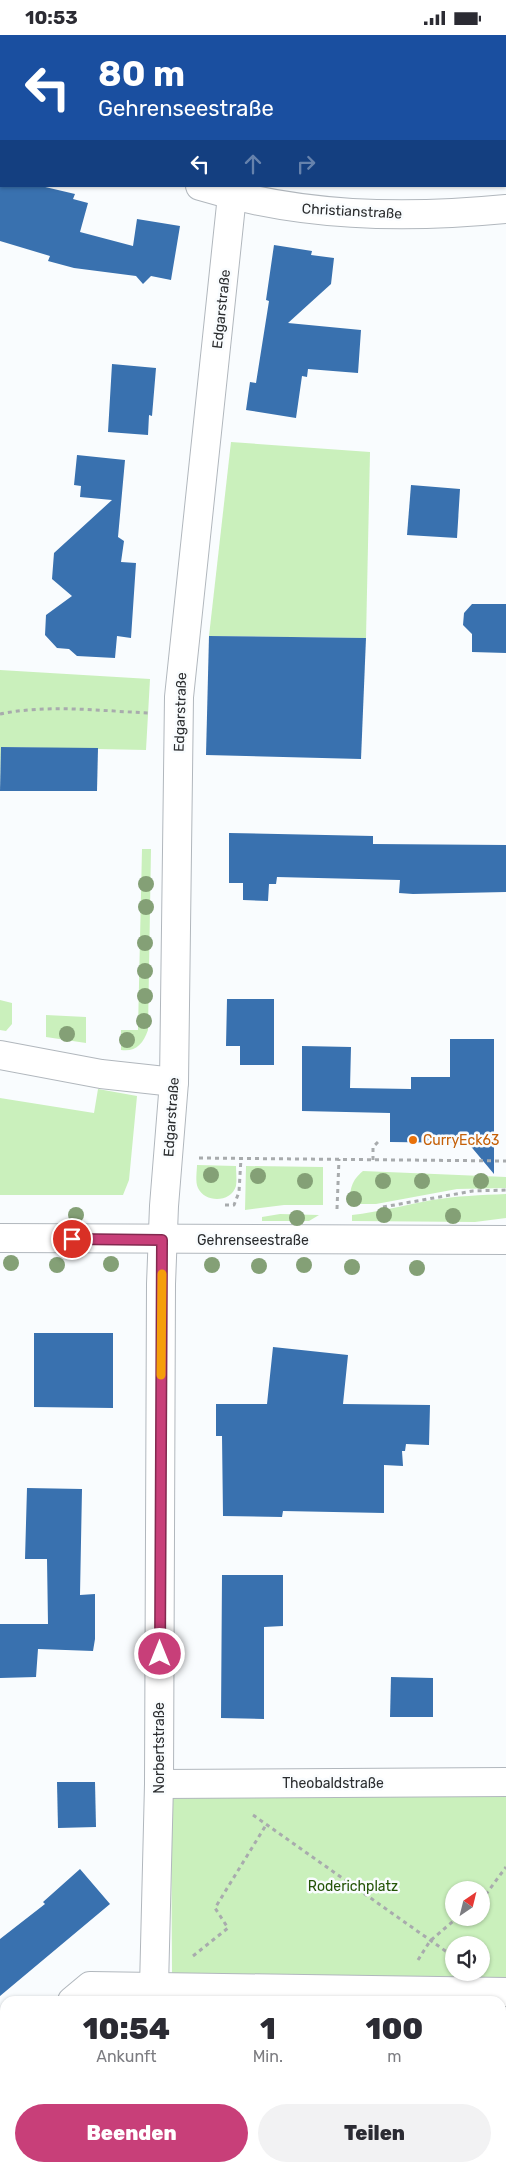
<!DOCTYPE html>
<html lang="de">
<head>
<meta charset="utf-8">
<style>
	body { margin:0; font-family:Rubik,sans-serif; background:#f2f2f3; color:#2b2b33; height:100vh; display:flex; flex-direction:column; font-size:19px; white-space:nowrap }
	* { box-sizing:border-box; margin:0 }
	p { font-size:16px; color:#7c7c81 }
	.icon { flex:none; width:28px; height:28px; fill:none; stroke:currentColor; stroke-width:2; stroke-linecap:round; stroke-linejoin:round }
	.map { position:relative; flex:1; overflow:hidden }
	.sheet { position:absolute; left:0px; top:1961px; width:506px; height:176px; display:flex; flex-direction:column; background:#fff; border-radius:15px 15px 0 0; box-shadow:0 1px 4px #0004 }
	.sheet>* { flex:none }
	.guide { position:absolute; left:0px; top:0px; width:506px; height:152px; box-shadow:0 1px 4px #0004; background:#1a4fa0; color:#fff; overflow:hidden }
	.needle { width:32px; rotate:35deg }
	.controls { position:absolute; left:445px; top:1846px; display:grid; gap:10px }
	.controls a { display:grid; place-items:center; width:45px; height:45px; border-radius:50%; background:#fff; box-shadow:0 1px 4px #0004; font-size:25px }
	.pin { position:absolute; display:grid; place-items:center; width:42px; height:42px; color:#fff; margin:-21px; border:2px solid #fff; border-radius:50%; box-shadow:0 1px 5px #0007 }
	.me { position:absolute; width:55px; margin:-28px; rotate:0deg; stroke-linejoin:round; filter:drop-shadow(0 0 4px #0008) }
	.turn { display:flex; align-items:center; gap:18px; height:105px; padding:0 15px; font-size:22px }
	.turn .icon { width:65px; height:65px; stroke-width:2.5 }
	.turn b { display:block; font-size:35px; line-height:42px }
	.lanes { display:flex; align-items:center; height:48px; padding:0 15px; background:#0003; justify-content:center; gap:25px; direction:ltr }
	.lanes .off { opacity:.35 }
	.eta { display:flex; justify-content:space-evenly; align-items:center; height:85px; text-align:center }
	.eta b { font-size:30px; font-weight:800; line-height:35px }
	.cta { display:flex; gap:10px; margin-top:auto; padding:10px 15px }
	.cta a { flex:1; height:58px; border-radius:30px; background:#c83f79; color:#fff; font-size:20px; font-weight:800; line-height:58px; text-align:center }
	.cta a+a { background:#f2f2f3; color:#2b2b33 }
	.status { display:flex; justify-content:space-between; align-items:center; height:35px; padding:0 25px; background:#fff; direction:ltr }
	.status svg { height:14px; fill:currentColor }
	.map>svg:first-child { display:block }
	.green { fill:#caf0bc; fill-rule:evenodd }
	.building { fill:#3971af }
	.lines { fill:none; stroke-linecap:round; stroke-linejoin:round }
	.minor-casing { stroke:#b1b7bd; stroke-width:30 }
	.major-casing { stroke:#b1b7bd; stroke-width:30 }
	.path { stroke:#a8abad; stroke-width:3; stroke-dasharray:4 4; stroke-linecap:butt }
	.minor { stroke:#fff; stroke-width:28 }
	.major { stroke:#fff; stroke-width:28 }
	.tree { fill:#84a076 }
	.route-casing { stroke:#82294f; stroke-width:12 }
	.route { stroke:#c83f79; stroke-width:9 }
	.slow { stroke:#f59e0b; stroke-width:9 }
	.food-dot { fill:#e8710a; stroke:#f9fcfe; stroke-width:2 }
	.labels { text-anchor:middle; stroke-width:5; stroke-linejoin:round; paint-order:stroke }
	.street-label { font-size:14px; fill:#2b2d2f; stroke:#f9fcfe }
	.food-label { font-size:14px; fill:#c56008; stroke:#f9fcfe; text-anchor:start }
	.park-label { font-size:14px; fill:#245407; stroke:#f9fcfe }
</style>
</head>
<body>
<div class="status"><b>10:53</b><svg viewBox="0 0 49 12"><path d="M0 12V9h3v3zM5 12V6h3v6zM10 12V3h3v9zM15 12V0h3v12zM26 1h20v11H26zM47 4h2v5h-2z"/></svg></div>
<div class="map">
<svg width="506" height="2137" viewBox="0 0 506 2137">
	<rect width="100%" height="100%" fill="#f9fcfe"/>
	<g class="green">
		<polygon points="231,407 370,417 366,603 209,601"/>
		<polygon points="0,635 150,644 146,715 1,712 0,757"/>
		<path d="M 142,814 L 151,814 L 148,995 C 143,1009 136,1017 121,1015 L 121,995 L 138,995 Z"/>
		<polygon points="0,965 12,968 12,989 6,996 0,995"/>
		<polygon points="46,980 86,982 86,1008 46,1002"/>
		<polygon points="98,1054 137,1061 129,1145 123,1160 0,1160 0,1063 94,1078"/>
		<path d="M 197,1130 L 236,1131 C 236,1137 237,1145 236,1151 C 231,1168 205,1168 198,1153 C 195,1147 197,1136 197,1130 Z"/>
		<polygon points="246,1131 323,1132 323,1170 284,1170 245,1175"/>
		<path d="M 363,1136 L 506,1142 L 506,1153 L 457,1154 L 376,1169 L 350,1169 C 350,1154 351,1146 363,1136 Z"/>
		<path d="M 506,1159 L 506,1183 L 475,1187 L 352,1186 L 352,1180 C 379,1177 405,1170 432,1165 C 457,1161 481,1160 506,1159 Z"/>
		<polygon points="280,1179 319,1180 309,1186 262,1186 262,1182"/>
		<path d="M 171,1756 L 506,1760 L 506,1948 L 172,1941 ZM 454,1855 L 481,1855 L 481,1882 L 454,1882 ZM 454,1910 L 481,1910 L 481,1938 L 454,1938 Z"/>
	</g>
	<g class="building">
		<polygon points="0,151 41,151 75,159 73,164 88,168 80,197 133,211 137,184 180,191 171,245 151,241 143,249 136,241 74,233 48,226 50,221 0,206"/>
		<polygon points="274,210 312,216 311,220 334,223 331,249 288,288 361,295 358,338 308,334 307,342 302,341 296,383 246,375 250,347 256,348 269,266 266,265"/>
		<polygon points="112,329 156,333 152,381 149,380 148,400 108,397"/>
		<polygon points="77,420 125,425 118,502 124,506 121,527 136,528 131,603 117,601 115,623 77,621 69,614 57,613 45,600 46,580 72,561 52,544 54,518 112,465 80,462 81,451 74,450"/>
		<polygon points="411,450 460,454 457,503 407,500"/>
		<polygon points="472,569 506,569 506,618 472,617 472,599 463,590 464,578"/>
		<polygon points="209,601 366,603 361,724 206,720"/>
		<polygon points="1,712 98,713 97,756 0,756"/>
		<polygon points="229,798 373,801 373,809 506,810 506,857 413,859 399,858 400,845 277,842 276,849 269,849 268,866 243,865 243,848 229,848"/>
		<polygon points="227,964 274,964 274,1030 240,1030 240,1011 226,1011"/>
		<polygon points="450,1004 494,1004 494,1139 468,1108 390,1107 390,1078 302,1076 302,1011 351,1012 350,1053 411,1054 411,1042 450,1042"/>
		<polygon points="34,1298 113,1298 113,1373 34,1372"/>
		<polygon points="273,1312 348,1320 343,1369 430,1370 429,1410 406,1409 405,1416 402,1416 403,1431 384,1430 384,1478 283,1476 282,1482 223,1481 222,1401 216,1401 216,1369 267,1369"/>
		<polygon points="27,1453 82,1454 80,1560 95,1559 95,1604 93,1616 38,1614 36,1642 0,1643 0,1589 48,1589 47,1524 25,1524"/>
		<polygon points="222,1540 283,1540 283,1591 264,1592 264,1684 221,1683"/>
		<polygon points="391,1642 433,1643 433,1682 390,1682"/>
		<polygon points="57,1747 95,1747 96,1792 58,1793"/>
		<polygon points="80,1834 110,1869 0,1961 0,1904 45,1869 43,1867"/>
	</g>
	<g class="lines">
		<g class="minor-casing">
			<g id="minor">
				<polyline points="254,1 254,0"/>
				<polyline points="0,90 1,90"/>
				<path d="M 200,151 C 300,182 403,184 506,174"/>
				<polyline points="0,1020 101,1039 174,1047"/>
				<polyline points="159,1749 506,1747"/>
				<polyline points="154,1952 159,1749 161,1249 164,1171 174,1047 179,662 233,151"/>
				<polyline points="72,1966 90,1951 506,1957"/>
				<polyline points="0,2025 5,2021"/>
			</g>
		</g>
		<g class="major-casing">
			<polyline id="major" points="0,1203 506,1205"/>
		</g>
		<g class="path">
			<path d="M 0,679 C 48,669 101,676 149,678"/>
			<polyline points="199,1123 506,1126"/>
			<polyline points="373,1125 373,1112 379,1106"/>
			<polyline points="225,1170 234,1170 239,1157 241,1123"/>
			<polyline points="383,1172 473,1156 506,1155"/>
			<polyline points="337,1174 339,1124"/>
			<polyline points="253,1780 454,1922"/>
			<polyline points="481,1866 506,1832"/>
			<polyline points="193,1921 228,1893 215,1873 266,1790"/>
			<polyline points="418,1925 430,1906 458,1882"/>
		</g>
		<use href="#minor" class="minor"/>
		<use href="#major" class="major"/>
	</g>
	<g class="tree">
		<circle cx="146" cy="849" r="8"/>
		<circle cx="146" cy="872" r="8"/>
		<circle cx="145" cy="908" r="8"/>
		<circle cx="145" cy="936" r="8"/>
		<circle cx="145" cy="961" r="8"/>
		<circle cx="144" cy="986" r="8"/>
		<circle cx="67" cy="999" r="8"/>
		<circle cx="127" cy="1005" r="8"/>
		<circle cx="211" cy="1140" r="8"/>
		<circle cx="258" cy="1141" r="8"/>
		<circle cx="305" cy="1146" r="8"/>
		<circle cx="383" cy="1146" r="8"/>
		<circle cx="422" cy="1146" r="8"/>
		<circle cx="481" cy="1146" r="8"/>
		<circle cx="354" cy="1164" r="8"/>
		<circle cx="76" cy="1180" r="8"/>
		<circle cx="384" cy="1180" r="8"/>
		<circle cx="453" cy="1181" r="8"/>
		<circle cx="297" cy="1183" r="8"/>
		<circle cx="11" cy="1228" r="8"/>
		<circle cx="111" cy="1229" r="8"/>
		<circle cx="57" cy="1230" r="8"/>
		<circle cx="212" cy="1230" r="8"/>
		<circle cx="304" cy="1230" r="8"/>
		<circle cx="259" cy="1231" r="8"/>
		<circle cx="352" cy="1232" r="8"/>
		<circle cx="417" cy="1233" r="8"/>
	</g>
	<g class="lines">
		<g class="route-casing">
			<polyline id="route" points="72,1204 162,1205 160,1619"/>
		</g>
		<use href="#route" class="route"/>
		<polyline class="slow" points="161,1340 162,1239"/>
	</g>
	<circle class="food-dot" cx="413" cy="1105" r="5"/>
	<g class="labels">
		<g class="street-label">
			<text transform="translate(352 176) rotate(3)" y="5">Christianstraße</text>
			<text transform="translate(221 274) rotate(-84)" y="5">Edgarstraße</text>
			<text transform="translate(180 677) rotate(-88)" y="5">Edgarstraße</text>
			<text transform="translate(171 1082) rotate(-86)" y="5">Edgarstraße</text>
			<text x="253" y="1210">Gehrenseestraße</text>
			<text transform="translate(159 1713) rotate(-90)" y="5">Norbertstraße</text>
			<text x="333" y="1753">Theobaldstraße</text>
		</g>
		<g class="food-label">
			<text x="423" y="1110">CurryEck63</text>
		</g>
		<g class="park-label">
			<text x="353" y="1856">Roderichplatz</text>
		</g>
	</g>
</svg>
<div class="controls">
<a><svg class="needle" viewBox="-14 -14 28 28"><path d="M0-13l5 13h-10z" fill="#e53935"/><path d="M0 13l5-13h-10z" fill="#7c7c81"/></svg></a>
<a><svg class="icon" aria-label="sound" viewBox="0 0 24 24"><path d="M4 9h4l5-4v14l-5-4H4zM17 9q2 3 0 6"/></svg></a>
</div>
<div class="pin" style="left:72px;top:1204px;background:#d93025"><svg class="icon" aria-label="arrive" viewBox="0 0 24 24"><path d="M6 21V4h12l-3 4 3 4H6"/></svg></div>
<svg class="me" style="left:160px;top:1619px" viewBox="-20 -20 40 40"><circle r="17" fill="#c83f79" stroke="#fff" stroke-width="3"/><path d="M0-11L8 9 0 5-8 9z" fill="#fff"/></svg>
<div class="guide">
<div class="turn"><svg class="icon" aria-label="left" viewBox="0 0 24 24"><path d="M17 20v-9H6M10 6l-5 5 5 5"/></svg><div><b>80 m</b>Gehrenseestraße</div></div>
<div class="lanes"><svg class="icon" aria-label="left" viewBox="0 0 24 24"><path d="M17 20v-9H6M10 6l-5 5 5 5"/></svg><svg class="icon off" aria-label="ahead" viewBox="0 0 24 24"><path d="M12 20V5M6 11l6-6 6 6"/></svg><svg class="icon off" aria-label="right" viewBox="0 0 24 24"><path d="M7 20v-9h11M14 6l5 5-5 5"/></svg></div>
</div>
<section class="sheet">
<div class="eta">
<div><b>10:54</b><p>Ankunft</p></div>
<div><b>1</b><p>Min.</p></div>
<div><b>100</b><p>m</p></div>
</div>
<div class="cta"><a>Beenden</a><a>Teilen</a></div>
</section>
</div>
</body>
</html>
